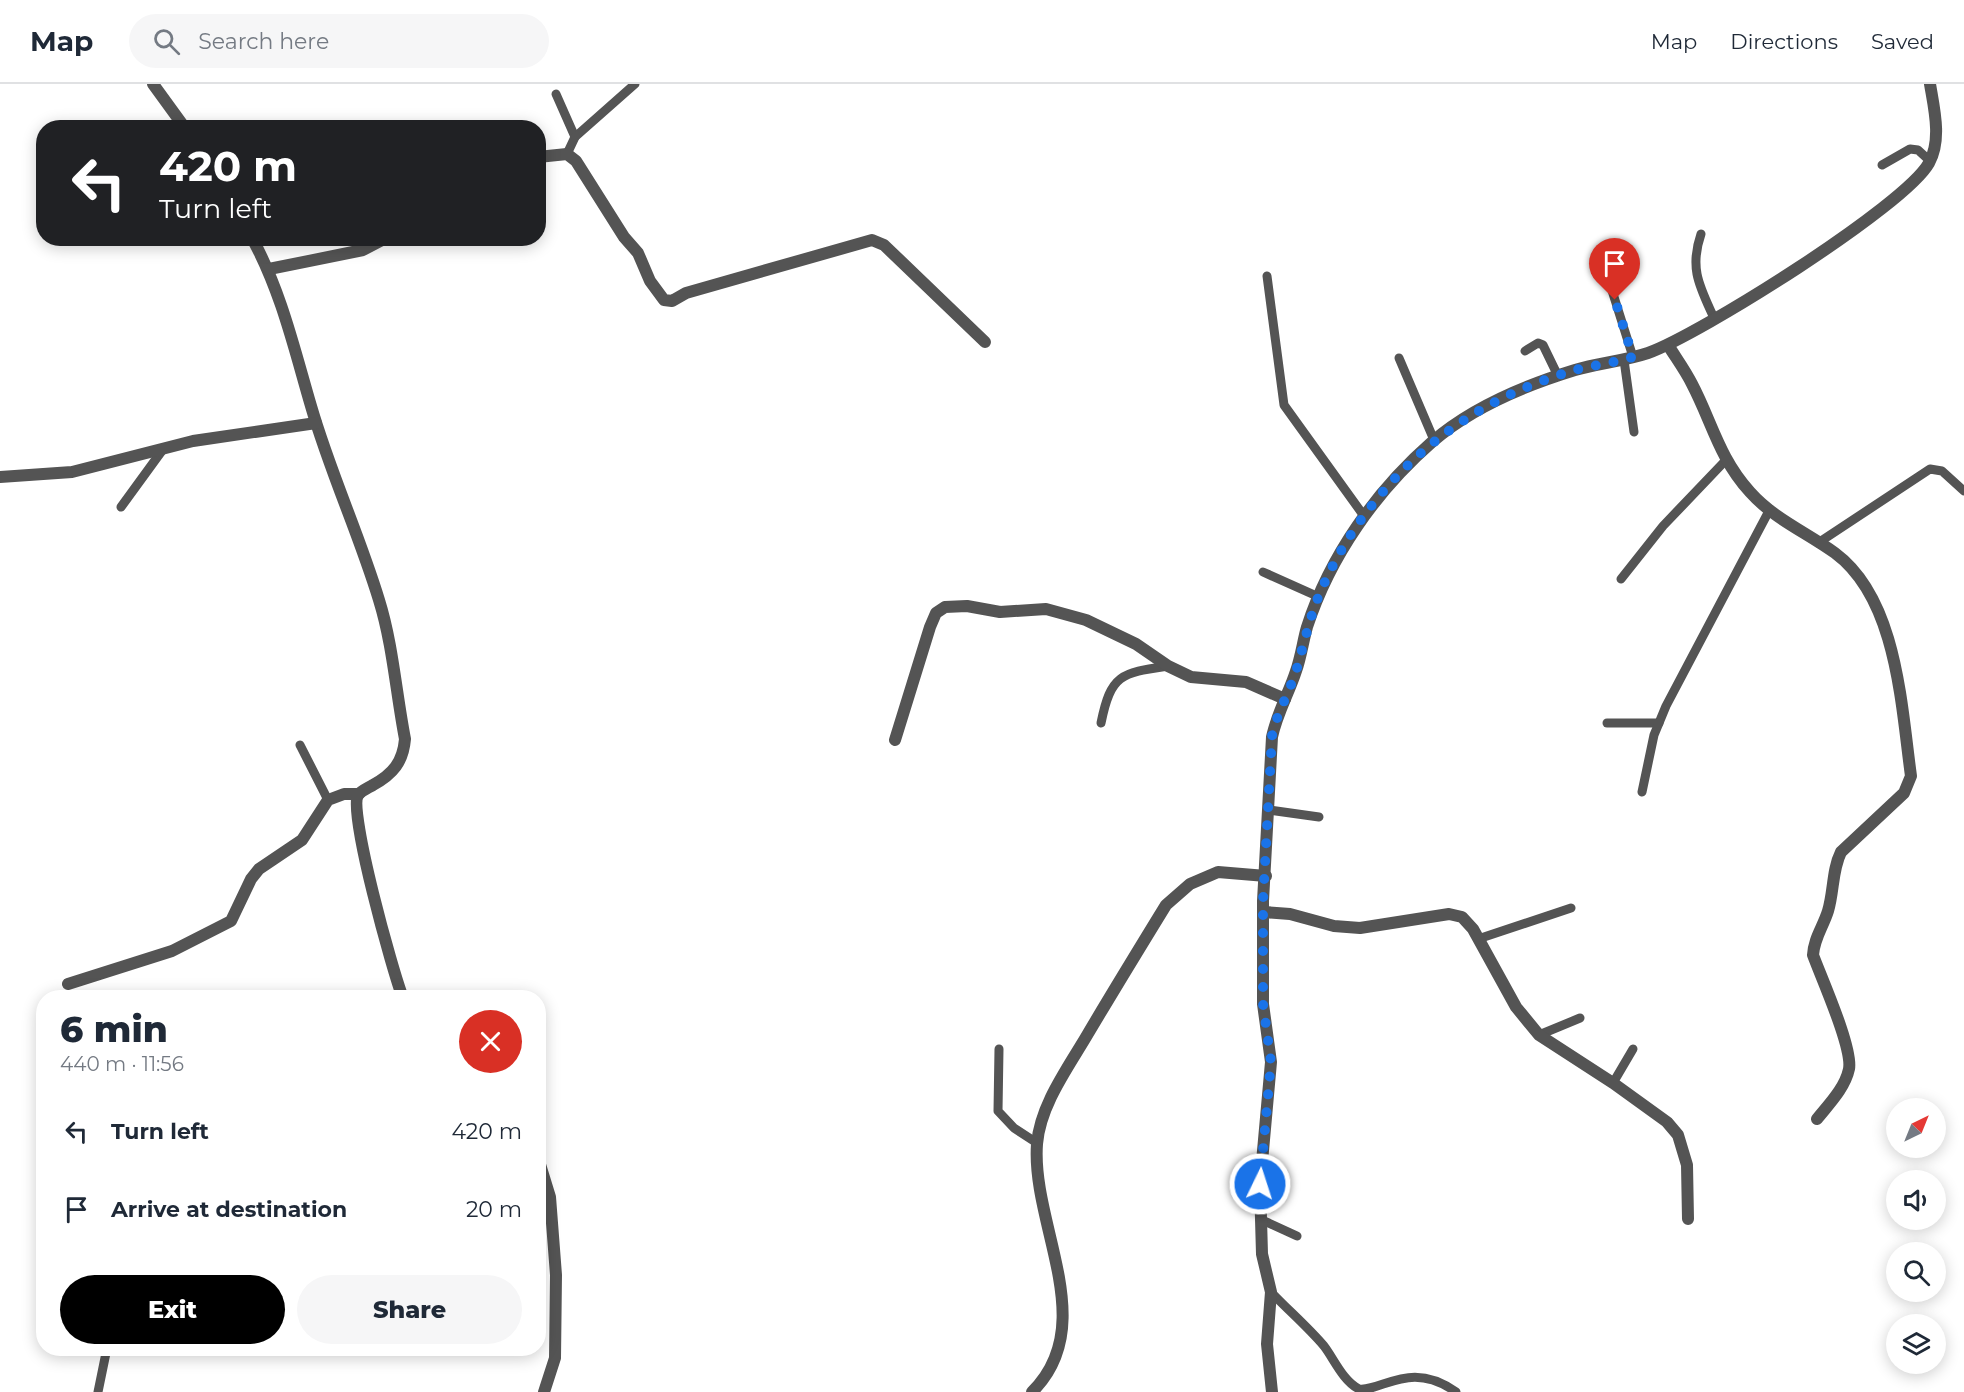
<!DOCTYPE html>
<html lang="en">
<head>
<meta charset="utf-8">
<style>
	body { margin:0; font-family:Montserrat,sans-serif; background:#f6f6f7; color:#1f2937; height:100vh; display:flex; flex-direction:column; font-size:22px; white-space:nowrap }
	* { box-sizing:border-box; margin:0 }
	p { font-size:20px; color:#747a83 }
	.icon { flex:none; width:33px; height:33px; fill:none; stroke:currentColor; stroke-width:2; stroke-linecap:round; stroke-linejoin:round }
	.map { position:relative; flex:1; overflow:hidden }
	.sheet { position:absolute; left:36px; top:906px; width:510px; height:366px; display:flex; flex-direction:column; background:#fff; border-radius:24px; box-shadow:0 3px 15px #0003 }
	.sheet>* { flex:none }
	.top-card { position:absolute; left:36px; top:36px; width:510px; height:126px; border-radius:24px; box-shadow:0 3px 15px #0003; background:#202124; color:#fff; overflow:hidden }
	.needle { width:39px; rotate:43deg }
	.tools { position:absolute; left:1886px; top:1014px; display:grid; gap:12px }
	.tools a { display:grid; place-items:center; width:60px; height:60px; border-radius:50%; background:#fff; box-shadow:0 3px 15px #0003; font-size:30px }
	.pin { position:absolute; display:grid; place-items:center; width:51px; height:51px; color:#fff; margin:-62px -26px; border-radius:50% 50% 50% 0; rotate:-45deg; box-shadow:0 0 6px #0007 }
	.pin .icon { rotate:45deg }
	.me { position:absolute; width:66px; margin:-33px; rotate:4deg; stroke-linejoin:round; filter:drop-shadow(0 0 4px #0008) }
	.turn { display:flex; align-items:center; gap:21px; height:126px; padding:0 24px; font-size:27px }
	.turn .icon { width:78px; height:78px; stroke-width:2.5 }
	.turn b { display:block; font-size:42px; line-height:51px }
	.round { display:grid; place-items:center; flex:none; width:63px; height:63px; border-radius:32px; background:#f6f6f7 }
	.head { display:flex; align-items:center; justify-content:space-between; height:102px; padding:0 24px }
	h1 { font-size:36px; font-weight:800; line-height:45px }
	.primary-button { display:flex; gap:12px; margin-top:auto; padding:12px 24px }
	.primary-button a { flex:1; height:69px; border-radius:36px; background:#000; color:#fff; font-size:24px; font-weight:800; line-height:69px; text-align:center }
	.primary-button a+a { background:#f6f6f7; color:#1f2937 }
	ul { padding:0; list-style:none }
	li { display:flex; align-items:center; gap:18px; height:78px; padding:0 24px }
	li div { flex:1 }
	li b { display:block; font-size:22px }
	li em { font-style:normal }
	header { display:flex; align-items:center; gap:36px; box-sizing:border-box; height:84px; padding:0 30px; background:#fff; border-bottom:2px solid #e0e1e3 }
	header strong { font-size:28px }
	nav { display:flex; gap:33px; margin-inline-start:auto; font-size:21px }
	.search { width:420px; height:54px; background:#f6f6f7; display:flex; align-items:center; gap:15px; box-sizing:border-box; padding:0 21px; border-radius:33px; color:#747a83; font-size:22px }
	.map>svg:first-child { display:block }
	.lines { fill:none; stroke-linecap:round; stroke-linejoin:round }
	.service { stroke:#545454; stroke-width:9 }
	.minor { stroke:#545454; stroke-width:12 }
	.route { stroke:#1a73e8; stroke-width:10; stroke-dasharray:0 18 }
</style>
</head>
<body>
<header>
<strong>Map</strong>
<div class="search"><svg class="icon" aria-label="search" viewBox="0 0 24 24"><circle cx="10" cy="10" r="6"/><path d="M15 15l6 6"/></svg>Search here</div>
<nav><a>Map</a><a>Directions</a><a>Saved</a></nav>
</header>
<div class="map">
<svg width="1964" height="1308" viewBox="0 0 1964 1308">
	<rect width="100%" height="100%" fill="#fff"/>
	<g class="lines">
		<g class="service">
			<polyline points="556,10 575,53"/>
			<polyline points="567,70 575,53 635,0"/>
			<polyline points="1882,81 1910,65 1918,66 1930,77"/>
			<path d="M 1701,150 C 1689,185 1700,203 1714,234"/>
			<polyline points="1267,192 1284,321 1364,432"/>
			<polyline points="1609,197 1633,273"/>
			<polyline points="1525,267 1538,259 1543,261 1558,292"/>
			<polyline points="1399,274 1434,356"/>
			<polyline points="1624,276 1634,348"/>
			<polyline points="121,423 164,364"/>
			<polyline points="1818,459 1930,385 1942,387 1964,407"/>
			<polyline points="1263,488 1319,513"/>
			<polyline points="1621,495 1663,442 1726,376"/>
			<path d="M 1101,639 C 1111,590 1121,589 1168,582"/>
			<polyline points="1607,639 1659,639"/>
			<polyline points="300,661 328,716"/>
			<polyline points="1642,708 1654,651 1666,622 1770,425"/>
			<polyline points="1269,726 1319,733"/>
			<polyline points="1478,855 1571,824"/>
			<polyline points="1539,951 1580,934"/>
			<polyline points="999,965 998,1027 1014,1044 1037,1059"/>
			<polyline points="1613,999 1633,965"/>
			<polyline points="1260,1135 1297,1152"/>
			<path d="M 1271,1208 C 1288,1226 1308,1243 1324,1262 C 1334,1275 1343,1297 1359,1305 C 1382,1308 1410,1275 1456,1308"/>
			<polyline points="98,1308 107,1264"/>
		</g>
		<g class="minor">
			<polyline points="153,0 185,44"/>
			<polyline points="538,73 567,70 576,77 624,153 638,169 650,197 664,216 672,217 686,209 872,156 884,161 985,258"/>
			<path d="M 252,154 C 281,207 294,264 311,322 C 330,388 359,450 379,516 C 393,561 396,609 405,655 C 403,678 393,690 373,701 C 368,704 361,707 358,711 C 348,727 393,889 403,914"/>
			<polyline points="269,185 363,166 386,154"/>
			<path d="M 1668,261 C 1676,274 1685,286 1692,300 C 1712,338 1719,374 1750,408 C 1774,435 1806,448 1835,469 C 1897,515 1901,620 1911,692 L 1904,709 L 1841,768 C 1832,786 1834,807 1828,827 C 1823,843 1814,854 1813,871 C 1821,893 1853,964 1849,985 C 1845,1004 1829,1020 1817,1035"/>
			<polyline points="0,393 72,388 193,357 316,339"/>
			<polyline points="895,656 930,543 936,529 945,523 967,522 1000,528 1046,525 1086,536 1136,560 1168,582 1191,593 1246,598 1285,615"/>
			<polyline points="1264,828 1290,830 1334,842 1360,844 1449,830 1462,833 1473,845 1516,923 1539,951 1613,999 1667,1038 1678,1051 1687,1081 1688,1135"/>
			<polyline points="68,900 172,867 231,837 251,795 259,785 302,756 328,716 344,710 359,710"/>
			<polyline points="538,1074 550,1113 556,1191 555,1274 544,1308"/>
			<path d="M 1032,1308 C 1101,1240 1031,1141 1037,1060 C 1040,1022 1067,985 1086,953 C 1112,909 1139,865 1166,821 L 1190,800 L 1218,788 L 1266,792"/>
			<path d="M 1272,1308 L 1267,1260 L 1271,1208 L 1262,1170 L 1260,1100 L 1271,978 L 1263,920 L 1263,817 L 1272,653 C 1277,629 1289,609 1296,587 C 1301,573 1303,557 1307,543 C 1330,472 1376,407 1432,358 C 1471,324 1526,301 1575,286 C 1599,279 1624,277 1648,269 C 1699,251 1905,122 1929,79 C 1942,56 1934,24 1930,0"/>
		</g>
	</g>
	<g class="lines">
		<path class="route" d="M 1260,1100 L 1271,978 L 1263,920 L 1263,817 L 1272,652 C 1277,628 1290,608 1297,584 C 1305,556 1311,528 1323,502 C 1358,424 1420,357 1495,318 C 1520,305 1548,294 1575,286 C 1594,281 1614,279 1633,273 L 1615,216"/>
	</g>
</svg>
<div class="tools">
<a><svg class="needle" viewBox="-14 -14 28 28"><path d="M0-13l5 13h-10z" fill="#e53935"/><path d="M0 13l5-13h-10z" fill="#747a83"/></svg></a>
<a><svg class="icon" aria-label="sound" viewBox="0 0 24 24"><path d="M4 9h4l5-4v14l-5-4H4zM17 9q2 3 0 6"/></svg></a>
<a><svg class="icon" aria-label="search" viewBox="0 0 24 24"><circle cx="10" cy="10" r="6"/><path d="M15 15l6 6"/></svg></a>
<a><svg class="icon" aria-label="layers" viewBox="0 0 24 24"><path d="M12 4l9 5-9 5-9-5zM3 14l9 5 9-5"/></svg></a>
</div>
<div class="pin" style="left:1615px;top:216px;background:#d93025"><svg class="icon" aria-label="arrive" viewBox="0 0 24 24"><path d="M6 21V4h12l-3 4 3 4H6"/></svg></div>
<svg class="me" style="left:1260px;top:1100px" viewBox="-20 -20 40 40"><circle r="17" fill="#1a73e8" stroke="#fff" stroke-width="3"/><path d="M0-11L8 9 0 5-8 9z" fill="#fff"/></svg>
<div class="top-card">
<div class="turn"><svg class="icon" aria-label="left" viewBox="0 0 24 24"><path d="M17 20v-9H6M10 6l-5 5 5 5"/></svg><div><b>420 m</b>Turn left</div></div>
</div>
<section class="sheet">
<div class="head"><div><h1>6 min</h1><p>440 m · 11:56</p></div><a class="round" style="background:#d93025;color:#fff"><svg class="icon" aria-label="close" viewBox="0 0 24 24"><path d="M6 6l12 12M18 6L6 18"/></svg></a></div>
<ul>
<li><svg class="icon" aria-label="left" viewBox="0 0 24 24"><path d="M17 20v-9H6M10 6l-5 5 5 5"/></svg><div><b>Turn left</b></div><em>420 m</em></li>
<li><svg class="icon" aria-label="arrive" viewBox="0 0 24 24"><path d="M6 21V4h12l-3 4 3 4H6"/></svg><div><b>Arrive at destination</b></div><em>20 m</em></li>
</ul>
<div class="primary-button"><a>Exit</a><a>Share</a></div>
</section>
</div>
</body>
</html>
